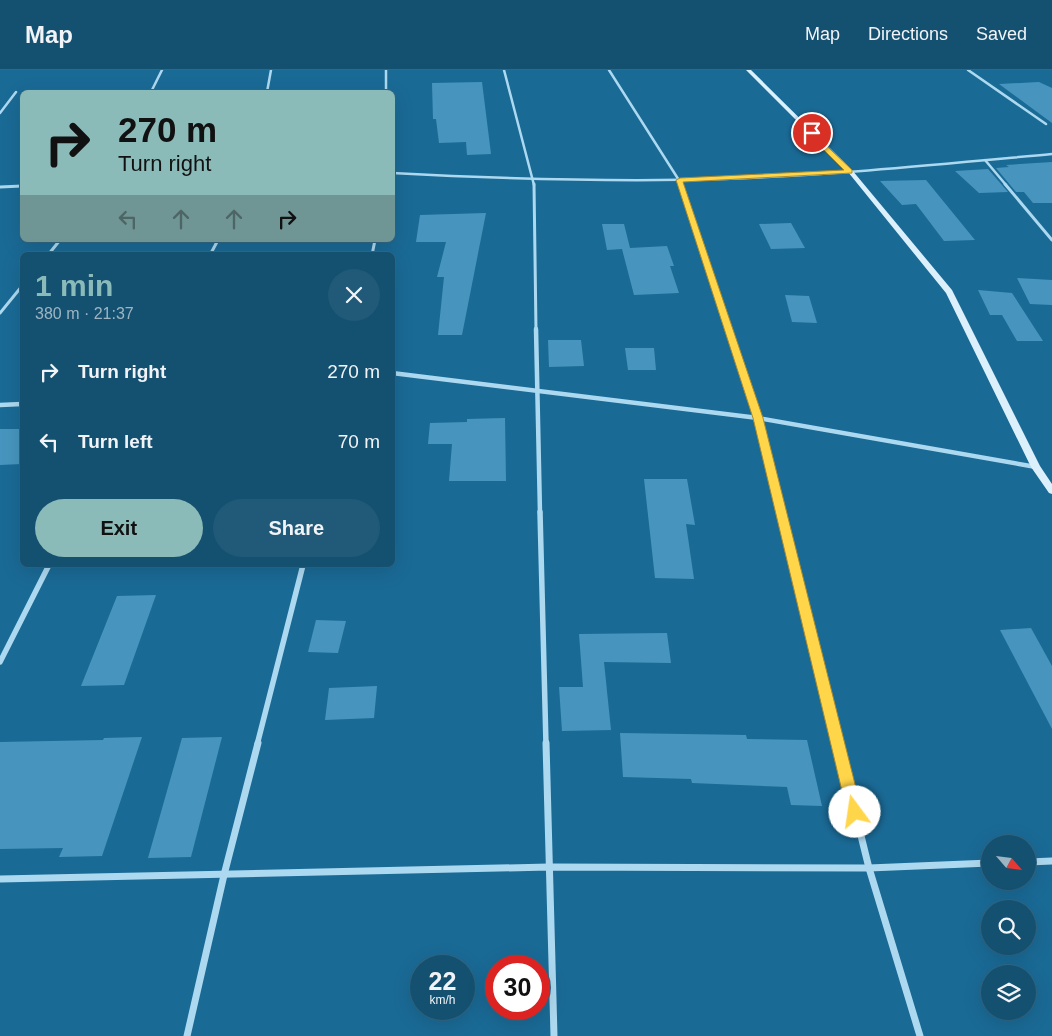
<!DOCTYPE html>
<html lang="en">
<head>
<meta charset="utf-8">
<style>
	body { margin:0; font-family:Helvetica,sans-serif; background:#215a78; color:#f1f3f6; height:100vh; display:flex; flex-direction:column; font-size:19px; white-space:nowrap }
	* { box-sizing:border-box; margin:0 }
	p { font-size:16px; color:#9db5c3 }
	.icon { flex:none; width:28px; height:28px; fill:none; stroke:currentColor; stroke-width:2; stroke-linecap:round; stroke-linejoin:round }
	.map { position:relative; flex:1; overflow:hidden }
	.details { position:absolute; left:20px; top:182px; width:375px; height:315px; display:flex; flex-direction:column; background:#145070; border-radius:8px; box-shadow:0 5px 20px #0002,0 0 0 1px #336783 }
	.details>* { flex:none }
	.hud { position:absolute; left:20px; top:20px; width:375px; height:152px; border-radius:8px; box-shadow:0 5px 20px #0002,0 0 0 1px #336783; background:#8bbbb9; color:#111; overflow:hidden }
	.needle { width:32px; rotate:118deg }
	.controls { position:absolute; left:981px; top:765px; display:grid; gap:10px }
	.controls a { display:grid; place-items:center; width:55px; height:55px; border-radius:50%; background:#145070; box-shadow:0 5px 20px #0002,0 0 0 1px #336783; font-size:25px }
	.speed { position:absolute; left:410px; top:885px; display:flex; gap:10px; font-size:25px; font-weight:700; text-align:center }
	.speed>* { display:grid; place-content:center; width:65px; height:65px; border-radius:50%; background:#145070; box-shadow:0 5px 20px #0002,0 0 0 1px #336783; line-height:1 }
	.speed small { font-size:12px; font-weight:400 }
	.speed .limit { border:8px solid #d22; background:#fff; color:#111 }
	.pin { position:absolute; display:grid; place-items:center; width:42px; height:42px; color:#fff; margin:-21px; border:2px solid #fff; border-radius:50%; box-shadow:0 1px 5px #0007 }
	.me { position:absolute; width:55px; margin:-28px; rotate:346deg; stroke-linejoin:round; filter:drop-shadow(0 0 4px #0008) }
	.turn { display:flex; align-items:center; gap:18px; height:105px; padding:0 15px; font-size:22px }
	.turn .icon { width:65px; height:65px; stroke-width:2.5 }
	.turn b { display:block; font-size:35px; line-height:42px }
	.lanes { display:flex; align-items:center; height:48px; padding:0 15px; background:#0003; justify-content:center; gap:25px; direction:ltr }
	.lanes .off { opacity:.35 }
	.round { display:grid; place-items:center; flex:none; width:52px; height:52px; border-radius:26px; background:#215a78 }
	.summary { display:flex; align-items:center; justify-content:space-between; height:85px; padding:0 15px }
	h1 { font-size:30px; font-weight:700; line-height:38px; color:#8bbbb9 }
	.action { display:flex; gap:10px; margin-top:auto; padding:10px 15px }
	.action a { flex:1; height:58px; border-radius:30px; background:#8bbbb9; color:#111; font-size:20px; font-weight:700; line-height:58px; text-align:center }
	.action a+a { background:#215a78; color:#f1f3f6 }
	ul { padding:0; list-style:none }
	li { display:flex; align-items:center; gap:15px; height:70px; padding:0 15px }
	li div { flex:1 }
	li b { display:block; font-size:19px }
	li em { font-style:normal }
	header { display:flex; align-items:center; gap:30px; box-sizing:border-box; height:70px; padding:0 25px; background:#145070; border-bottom:1px solid #336783 }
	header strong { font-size:24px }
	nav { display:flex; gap:28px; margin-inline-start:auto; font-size:18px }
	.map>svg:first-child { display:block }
	.building { fill:#4795be }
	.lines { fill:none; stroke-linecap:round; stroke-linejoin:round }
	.minor-far4 { stroke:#add9f0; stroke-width:2.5 }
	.minor-far3 { stroke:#add9f0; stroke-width:3 }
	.minor-far2 { stroke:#add9f0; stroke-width:4.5 }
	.minor-far1 { stroke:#add9f0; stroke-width:5.5 }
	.minor { stroke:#add9f0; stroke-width:7 }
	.secondary { fill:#dbf0fb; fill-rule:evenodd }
	.route { fill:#ffd54a; stroke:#a68a30 }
</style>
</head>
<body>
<header>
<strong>Map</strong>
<nav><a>Map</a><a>Directions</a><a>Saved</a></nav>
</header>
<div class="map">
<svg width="1052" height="966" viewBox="0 0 1052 966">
	<rect width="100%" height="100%" fill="#1a6a96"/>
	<g class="building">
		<polygon points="482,12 491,84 467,85 466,72 439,73 436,49 433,49 432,13"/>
		<polygon points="1039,12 1052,18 1052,53 999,14"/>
		<polygon points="1052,92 1052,133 1033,133 1024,122 1016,122 996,98 1009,97 1006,95"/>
		<polygon points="988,99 1008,122 979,123 955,101"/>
		<polygon points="926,110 975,170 944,171 916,134 902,135 880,111"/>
		<polygon points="486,143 462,265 438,265 444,207 437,207 446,172 416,172 420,145"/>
		<polygon points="791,153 805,178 771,179 759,154"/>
		<polygon points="602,154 624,154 630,178 667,176 674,196 670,196 679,223 634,225 622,179 607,180"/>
		<polygon points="1017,208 1052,210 1052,235 1030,234"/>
		<polygon points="978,220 1012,223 1043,271 1017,271 1002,245 990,245"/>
		<polygon points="785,225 809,226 817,253 792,252"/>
		<polygon points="548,270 581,270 584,296 549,297"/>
		<polygon points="625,278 654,278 656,300 628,300"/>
		<polygon points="505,348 506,411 449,411 452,374 428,374 430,353 467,352 467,349"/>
		<polygon points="0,359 22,359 22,394 0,395"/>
		<polygon points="644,409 687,409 695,455 686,454 694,509 655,508"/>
		<polygon points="156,525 124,615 81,616 117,526"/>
		<polygon points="316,550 346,551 338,583 308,582"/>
		<polygon points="1031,558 1052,596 1052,659 1000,560"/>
		<polygon points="667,563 671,593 604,592 611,660 562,661 559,617 583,617 579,564"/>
		<polygon points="377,616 374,648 325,650 329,618"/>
		<polygon points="620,663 746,665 747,669 807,670 822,736 791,735 787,717 692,713 691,709 623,707"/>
		<polygon points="142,667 102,786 59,787 63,778 0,779 0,672 103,670 104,668"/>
		<polygon points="222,667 191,787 148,788 182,668"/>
	</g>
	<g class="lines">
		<g class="minor-far4">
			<polyline points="386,0 386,22"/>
			<polyline points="504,0 534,115"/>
			<polyline points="609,0 682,115"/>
			<polyline points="968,0 1046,54"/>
			<polyline points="151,22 162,0"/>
			<polyline points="267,22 271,0"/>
			<polyline points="0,43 16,22"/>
			<polyline points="985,90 1006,115"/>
			<path d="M 392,103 C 503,109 613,112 724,109 C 834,105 943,94 1052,84"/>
		</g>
		<g class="minor-far3">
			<polyline points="534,114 536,260"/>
			<polyline points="681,114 729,260"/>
			<polyline points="1005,114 1052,170"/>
			<polyline points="0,117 22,116"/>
			<polyline points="48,185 60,170"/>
			<polyline points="210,185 218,170"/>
			<polyline points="372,185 375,170"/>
			<polyline points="0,243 22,216"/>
		</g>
		<g class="minor-far2">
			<polyline points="536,259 540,443"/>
			<polyline points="729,259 758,348 781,443"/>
			<polyline points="392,303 758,348 1036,397"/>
			<polyline points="0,335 22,334"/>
		</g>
		<g class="minor-far1">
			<polyline points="540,442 546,675"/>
			<polyline points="781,442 839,675"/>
			<polyline points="0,592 49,495"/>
			<polyline points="257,675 303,495"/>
		</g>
		<g class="minor">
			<polyline points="546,673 554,966"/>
			<polyline points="838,673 869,798 920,966"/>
			<polyline points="1028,792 1052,791"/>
			<polyline points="0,809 549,797 869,798 990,793"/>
			<polyline points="187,966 224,805 258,673"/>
		</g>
		<polygon class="secondary" points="746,0 751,0 852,100 952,220 1040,396 1052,414 1052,424 1049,423 1031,397 946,223 848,102"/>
	</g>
	<polygon class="route" points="812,62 852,100 852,103 683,112 763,348 862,742 860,747 855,749 850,747 847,742 753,348 676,110 680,108 844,100 809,65"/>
</svg>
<div class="controls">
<a><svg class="needle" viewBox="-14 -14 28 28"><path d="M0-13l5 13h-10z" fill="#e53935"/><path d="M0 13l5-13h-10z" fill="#9db5c3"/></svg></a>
<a><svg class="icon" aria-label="search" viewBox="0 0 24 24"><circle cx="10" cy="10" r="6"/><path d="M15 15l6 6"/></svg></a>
<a><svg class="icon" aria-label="layers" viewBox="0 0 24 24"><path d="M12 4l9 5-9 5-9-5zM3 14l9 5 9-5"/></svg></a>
</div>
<div class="speed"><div>22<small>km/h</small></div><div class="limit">30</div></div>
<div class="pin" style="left:812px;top:63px;background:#d93025"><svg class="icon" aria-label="arrive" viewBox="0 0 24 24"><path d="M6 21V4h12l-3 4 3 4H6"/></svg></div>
<svg class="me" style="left:855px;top:742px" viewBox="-20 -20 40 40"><circle r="19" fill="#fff"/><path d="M0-13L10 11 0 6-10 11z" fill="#ffd54a"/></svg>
<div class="hud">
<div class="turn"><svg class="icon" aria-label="right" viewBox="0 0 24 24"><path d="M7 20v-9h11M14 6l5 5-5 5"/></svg><div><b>270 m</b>Turn right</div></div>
<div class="lanes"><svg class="icon off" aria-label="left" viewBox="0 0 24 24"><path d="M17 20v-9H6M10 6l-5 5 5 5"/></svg><svg class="icon off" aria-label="ahead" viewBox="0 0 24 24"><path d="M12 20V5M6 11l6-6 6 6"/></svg><svg class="icon off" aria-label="ahead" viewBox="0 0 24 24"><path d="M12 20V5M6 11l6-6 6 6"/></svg><svg class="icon" aria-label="right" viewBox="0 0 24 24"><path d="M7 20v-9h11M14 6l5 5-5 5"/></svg></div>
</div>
<section class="details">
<div class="summary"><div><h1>1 min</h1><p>380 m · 21:37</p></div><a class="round"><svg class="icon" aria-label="close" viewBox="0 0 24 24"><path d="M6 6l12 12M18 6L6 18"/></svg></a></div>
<ul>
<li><svg class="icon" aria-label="right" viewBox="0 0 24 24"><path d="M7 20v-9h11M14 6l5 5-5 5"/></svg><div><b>Turn right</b></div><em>270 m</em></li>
<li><svg class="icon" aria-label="left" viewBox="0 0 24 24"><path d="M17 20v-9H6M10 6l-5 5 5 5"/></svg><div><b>Turn left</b></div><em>70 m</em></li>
</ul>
<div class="action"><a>Exit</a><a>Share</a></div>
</section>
</div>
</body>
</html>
